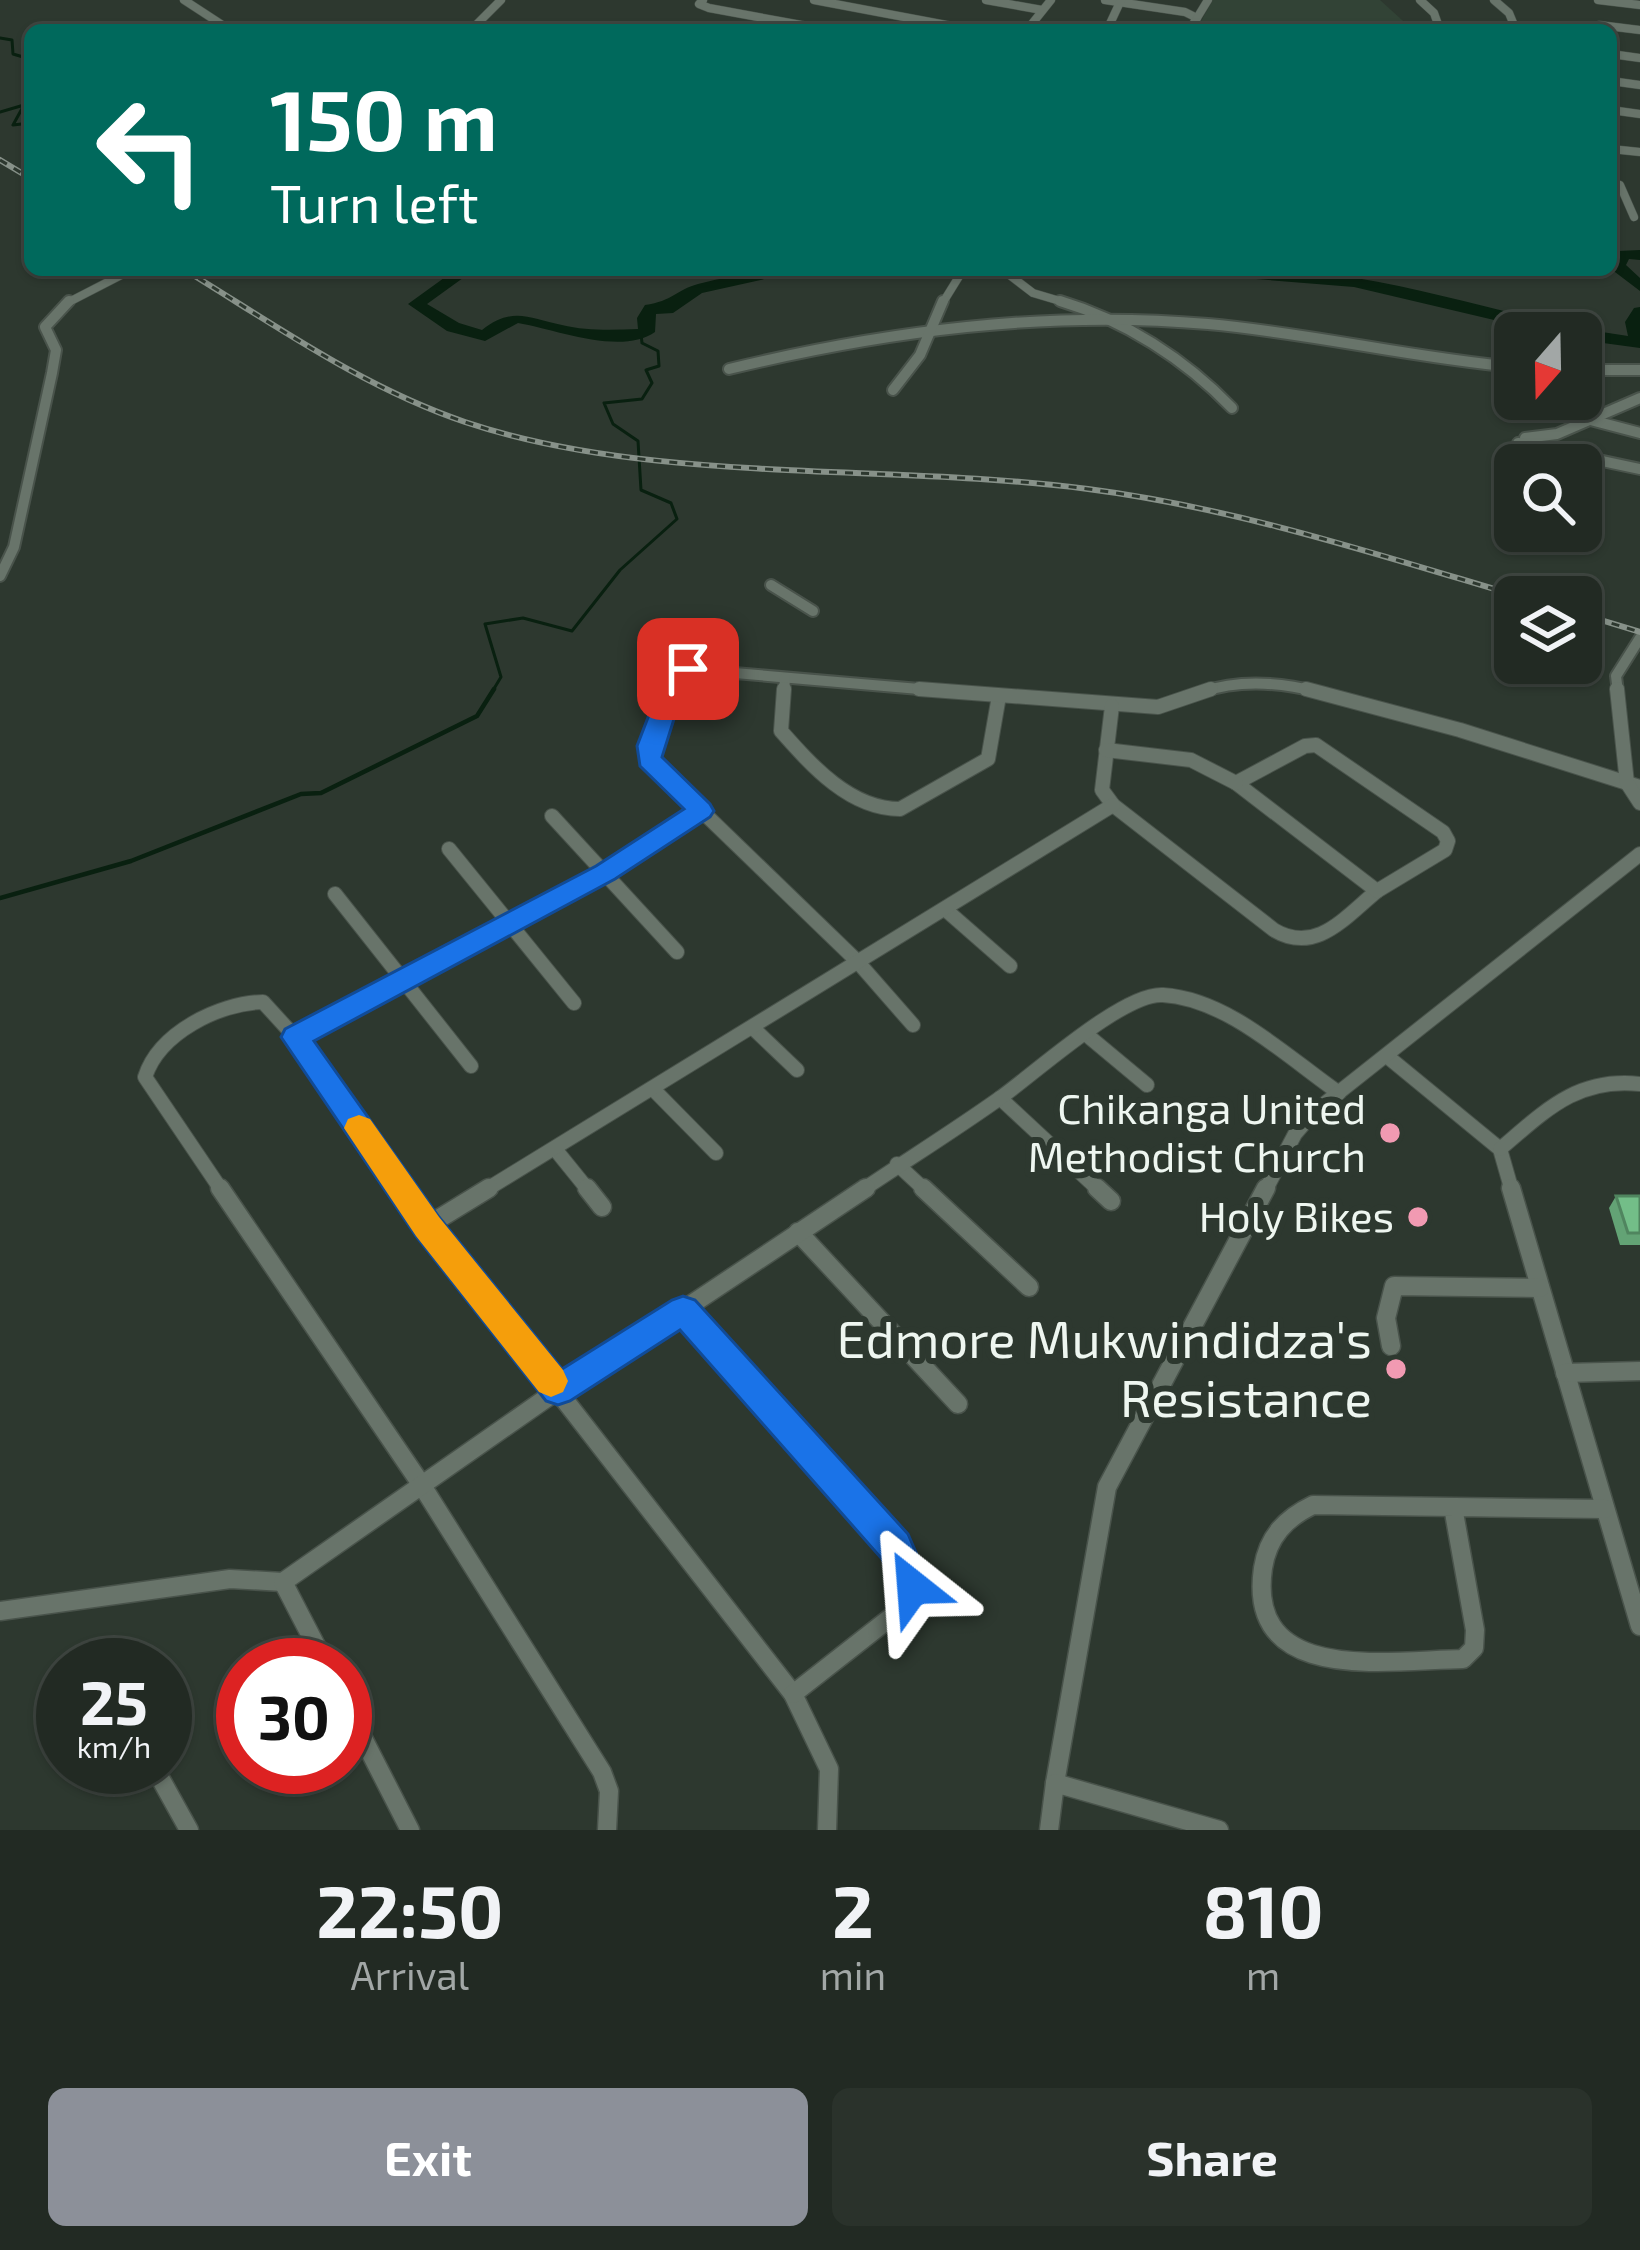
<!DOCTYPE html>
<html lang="en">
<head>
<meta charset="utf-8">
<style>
	body { margin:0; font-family:"Exo 2",sans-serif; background:#2a322b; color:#f1f3f6; height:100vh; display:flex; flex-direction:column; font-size:45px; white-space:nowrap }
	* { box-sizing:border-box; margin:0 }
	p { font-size:39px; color:#a2a7a6 }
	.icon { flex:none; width:66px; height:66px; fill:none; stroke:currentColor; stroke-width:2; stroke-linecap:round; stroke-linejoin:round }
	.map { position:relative; height:1830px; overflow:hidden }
	.drawer { display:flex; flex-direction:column; background:#222a23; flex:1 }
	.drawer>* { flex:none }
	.guide { position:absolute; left:24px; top:24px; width:1593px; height:252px; border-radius:18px; box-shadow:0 3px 9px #0004,0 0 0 3px #3f4641; background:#00695c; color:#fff; overflow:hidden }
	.needle { width:78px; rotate:200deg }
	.buttons { position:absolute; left:1494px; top:312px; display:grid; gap:24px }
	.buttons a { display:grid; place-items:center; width:108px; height:108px; border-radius:18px; background:#222a23; box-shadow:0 3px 9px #0004,0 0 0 3px #3f4641; font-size:60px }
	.speed { position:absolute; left:36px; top:1638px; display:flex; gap:24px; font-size:60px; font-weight:700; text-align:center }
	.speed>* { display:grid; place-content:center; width:156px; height:156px; border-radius:50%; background:#222a23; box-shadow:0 3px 9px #0004,0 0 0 3px #3f4641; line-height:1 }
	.speed small { font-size:30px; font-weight:400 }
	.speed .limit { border:18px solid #d22; background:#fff; color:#111 }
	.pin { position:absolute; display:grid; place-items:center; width:102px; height:102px; color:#fff; margin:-51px; border-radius:24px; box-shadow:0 6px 18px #0006 }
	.me { position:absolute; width:132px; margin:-66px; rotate:332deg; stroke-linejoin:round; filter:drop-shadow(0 0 9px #0008) }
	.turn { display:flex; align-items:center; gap:42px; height:252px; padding:0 48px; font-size:54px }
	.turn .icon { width:156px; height:156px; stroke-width:2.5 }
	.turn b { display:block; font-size:84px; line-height:102px }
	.eta { display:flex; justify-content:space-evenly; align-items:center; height:204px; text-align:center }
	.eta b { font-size:72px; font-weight:700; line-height:84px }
	.action { display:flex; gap:24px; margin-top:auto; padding:24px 48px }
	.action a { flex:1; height:138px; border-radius:18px; background:#8c9099; color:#fff; font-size:48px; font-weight:700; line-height:138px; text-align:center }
	.action a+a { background:#2a322b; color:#f1f3f6 }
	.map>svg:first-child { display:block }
	.built { fill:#324336 }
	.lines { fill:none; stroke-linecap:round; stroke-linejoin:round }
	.stream-far1 { stroke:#092010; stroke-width:3 }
	.stream { stroke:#092010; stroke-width:4.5 }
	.river { fill:#092010; fill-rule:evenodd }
	.minor-far3-casing { stroke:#49534b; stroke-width:9 }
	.minor-far2-casing { stroke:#49534b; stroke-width:14 }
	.minor-far1-casing { stroke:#49534b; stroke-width:16 }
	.minor-casing { stroke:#49534b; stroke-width:21 }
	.minor-far3 { stroke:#68746a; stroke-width:8 }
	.minor-far2 { stroke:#68746a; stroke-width:10 }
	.minor-far1 { stroke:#68746a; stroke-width:14 }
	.minor { stroke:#68746a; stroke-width:18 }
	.rail-casing { stroke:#879189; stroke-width:6 }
	.rail { stroke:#2d382f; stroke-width:3; stroke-dasharray:8; stroke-linecap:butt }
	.wall { fill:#63a375 }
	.building { fill:#73be88; stroke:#50855f; stroke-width:3 }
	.route { fill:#1a73e8; stroke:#114b97; stroke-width:3 }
	.slow { fill:#f59e0b }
	.poi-dot { fill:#f19ab2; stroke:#2d382f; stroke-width:4.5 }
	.labels { text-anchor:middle; stroke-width:12; stroke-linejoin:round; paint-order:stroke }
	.poi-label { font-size:42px; fill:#eef6f0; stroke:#2d382f; text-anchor:end }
	.near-poi-label { font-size:51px; fill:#eef6f0; stroke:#2d382f; text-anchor:end }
</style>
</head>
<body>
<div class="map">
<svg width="1640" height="1830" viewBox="0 0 1640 1830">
	<rect width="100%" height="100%" fill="#2d382f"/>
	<polygon class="built" points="1213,0 1380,0 1413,30 1196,30"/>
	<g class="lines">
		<g class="stream-far1">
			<polyline points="0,38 12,40 13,54 30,59"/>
			<polyline points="0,112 24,105 13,125 30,123"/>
			<polyline points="492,692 501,677 485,624 523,618 572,631 620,570 677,519 671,503 641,490 638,441 613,424 604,403 642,399 652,383 646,370 659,366 658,351 642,343 641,334"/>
		</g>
		<polyline class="stream" points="0,898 131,861 301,794 321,793 477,716 494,689"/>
		<g class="river">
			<polygon points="1640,250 1640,260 1629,259 1626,265 1640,278 1640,291 1611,269 1618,251"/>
			<path d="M 455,270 L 474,270 L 427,304 L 459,323 L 482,330 C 512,306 529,318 562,325 C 586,331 613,330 638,329 L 637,318 L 645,305 C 673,301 676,290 698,284 C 733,275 769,270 805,270 L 702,293 L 673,313 L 656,314 L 655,332 C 621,356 555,329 518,323 L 485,341 L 447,331 L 408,304 Z"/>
			<path d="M 1198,270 C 1250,270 1304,269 1356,278 C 1448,293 1537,324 1628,336 L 1625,322 L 1634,308 L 1640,307 L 1640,348 L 1581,340 L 1581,333 L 1549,333 L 1354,287 L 1206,275 Z"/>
		</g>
		<g class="minor-far3-casing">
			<g id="minor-far3">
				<polyline points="184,0 230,30"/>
				<polyline points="703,0 699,4 709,8 829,30"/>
				<polyline points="814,0 973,30"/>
				<polyline points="986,0 1042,10"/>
				<polyline points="1105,0 1185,12 1197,18 1189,30"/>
				<polyline points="1420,0 1434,13 1440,30"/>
				<polyline points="1494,0 1509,13 1516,30"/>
				<polyline points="1598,0 1640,5"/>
				<polyline points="1197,18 1208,0"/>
				<polyline points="1599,25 1640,30"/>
				<polyline points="657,26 677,30"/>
				<polyline points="471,30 501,0"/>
				<polyline points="1027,30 1051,0"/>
				<polyline points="1107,30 1121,0"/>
				<polyline points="1611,54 1640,58"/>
				<polyline points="1611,81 1640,85"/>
				<polyline points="1611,110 1640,114"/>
				<polyline points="1611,149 1640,152"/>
				<polyline points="1611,182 1620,185 1634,217"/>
				<polyline points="1003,270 1033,293 1070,304"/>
				<polyline points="65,304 131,270"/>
				<polyline points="942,304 963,270"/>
			</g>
		</g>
		<g class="minor-far2-casing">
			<g id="minor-far2">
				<path d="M 1060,301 C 1124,320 1185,359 1232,408"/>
				<path d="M 729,369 C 886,331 1046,310 1208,324 C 1311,333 1412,358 1515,367"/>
				<polyline points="1581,370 1640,370"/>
				<polyline points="893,390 920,355 943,301"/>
				<polyline points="1522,402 1640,433"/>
				<polyline points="1525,438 1557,434 1640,398"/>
				<polyline points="1518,443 1640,469"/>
				<polyline points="0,576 14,547 52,373 56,350 45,327 69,301"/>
				<polyline points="771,585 813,611"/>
				<polyline points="672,692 680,672 688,669 954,692"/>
				<polyline points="784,692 785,678"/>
				<path d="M 1202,692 C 1240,679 1279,682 1318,692"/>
				<polyline points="1618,692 1616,676 1640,638"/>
			</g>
		</g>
		<g class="minor-far1-casing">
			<g id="minor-far1">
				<polyline points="673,689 649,746 649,760 857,961 913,1025"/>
				<path d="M 784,689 L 781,731 C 812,766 850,809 900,809 L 988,759 L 999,696"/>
				<polyline points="919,689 1158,707 1211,689"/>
				<polyline points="1306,689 1460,730 1640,787"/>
				<polyline points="1617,689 1627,783 1640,803"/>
				<path d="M 1112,706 L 1102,790 L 1113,805 L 1274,930 C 1316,955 1345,917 1377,891"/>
				<polygon points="1316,745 1443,832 1448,841 1445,850 1377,891 1236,783 1305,746"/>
				<polyline points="1106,750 1191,760 1236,783"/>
				<polyline points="552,816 677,952"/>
				<polyline points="449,849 574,1003"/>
				<polyline points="335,894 471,1066"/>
				<polyline points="946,910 1010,966"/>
				<polyline points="753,1028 797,1070"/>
				<polyline points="1087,1035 1147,1085"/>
				<polyline points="295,1037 605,872 701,810"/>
				<polyline points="1388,1057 1500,1149 1512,1191"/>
				<polyline points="653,1089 716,1153"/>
				<polyline points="1000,1098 1100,1191"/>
				<polyline points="555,1149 589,1191"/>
				<path d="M 1500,1149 C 1545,1111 1577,1077 1640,1084"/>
				<polyline points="897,1164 926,1191"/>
				<path d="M 222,1191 L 145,1077 C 159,1033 219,1003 263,1002 L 295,1037 L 403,1191"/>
				<polyline points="484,1191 1113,805"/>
				<path d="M 861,1191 C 907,1160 955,1130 1000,1098 C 1034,1074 1124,992 1163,995 C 1228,999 1287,1057 1339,1093"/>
				<polyline points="1265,1191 1295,1134 1314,1112 1640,854"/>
			</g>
		</g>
		<g class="minor-casing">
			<g id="minor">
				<polyline points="220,1188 421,1484 602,1772 609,1791 607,1830"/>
				<polyline points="400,1188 793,1694 829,1769 827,1830"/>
				<polyline points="587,1188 602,1207"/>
				<polyline points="923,1188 1029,1287"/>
				<polyline points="1097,1188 1111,1201"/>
				<polyline points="1511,1188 1640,1626"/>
				<polyline points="427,1226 489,1188"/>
				<polyline points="798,1232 958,1404"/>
				<polyline points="683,1310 866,1188"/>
				<polyline points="1391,1346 1386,1318 1394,1286 1540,1288"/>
				<polyline points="1565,1373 1640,1371"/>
				<path d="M 1453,1507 L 1475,1630 L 1474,1648 L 1463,1659 C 1389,1660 1246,1686 1263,1568 C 1268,1536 1286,1518 1313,1505 L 1605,1509"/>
				<polyline points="0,1611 230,1579 283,1582"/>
				<polyline points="326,1665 283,1582 558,1390 683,1310 895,1546 912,1576 904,1607 793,1694"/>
				<polyline points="345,1703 410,1830"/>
				<polyline points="154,1767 189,1830"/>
				<polyline points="1055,1783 1107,1487 1266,1188"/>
				<polyline points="1049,1830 1055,1783 1219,1830"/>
			</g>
		</g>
		<use href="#minor-far3" class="minor-far3"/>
		<use href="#minor-far2" class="minor-far2"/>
		<use href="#minor-far1" class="minor-far1"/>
		<use href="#minor" class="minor"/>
		<g class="rail-casing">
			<g id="rail">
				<polyline points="0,160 30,178"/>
				<path d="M 185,270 C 275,325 364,388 465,422 C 653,485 890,463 1088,489 C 1236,508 1379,555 1521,597"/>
				<polyline points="1581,614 1640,632"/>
			</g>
		</g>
		<use href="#rail" class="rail"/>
	</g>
	<polygon class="wall" points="1616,1196 1640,1196 1640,1245 1620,1245 1609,1208"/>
	<polygon class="building" points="1616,1196 1640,1196 1640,1233 1628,1233"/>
	<polygon class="route" points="688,661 700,669 686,681 662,757 710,804 714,811 710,817 615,879 314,1041 439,1217 562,1369 672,1300 683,1296 695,1300 908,1534 931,1587 926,1600 913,1605 900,1600 882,1559 680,1330 570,1401 558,1405 546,1401 416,1236 281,1037 285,1029 596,866 684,809 640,766 637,746 664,676"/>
	<polygon class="slow" points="359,1115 370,1119 439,1217 563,1370 568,1381 563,1392 551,1397 539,1392 416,1236 344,1128 348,1119"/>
	<g class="poi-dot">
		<circle cx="1390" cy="1133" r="12"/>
		<circle cx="1418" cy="1217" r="12"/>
		<circle cx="1396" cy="1369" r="12"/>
	</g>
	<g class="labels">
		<g class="poi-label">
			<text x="1366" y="1124">Chikanga United<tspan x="1366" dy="48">Methodist Church</tspan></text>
			<text x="1394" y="1232">Holy Bikes</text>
		</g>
		<g class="near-poi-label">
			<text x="1372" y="1358">Edmore Mukwindidza's<tspan x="1372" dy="59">Resistance</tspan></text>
		</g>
	</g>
</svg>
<div class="buttons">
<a><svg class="needle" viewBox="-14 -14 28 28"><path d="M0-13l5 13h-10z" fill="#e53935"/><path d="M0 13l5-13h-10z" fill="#a2a7a6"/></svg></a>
<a><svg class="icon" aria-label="search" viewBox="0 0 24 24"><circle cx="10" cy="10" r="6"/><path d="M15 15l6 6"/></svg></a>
<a><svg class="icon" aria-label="layers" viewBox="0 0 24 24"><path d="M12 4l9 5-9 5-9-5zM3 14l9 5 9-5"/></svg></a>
</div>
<div class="speed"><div>25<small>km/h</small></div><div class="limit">30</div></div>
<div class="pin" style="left:688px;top:669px;background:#d93025"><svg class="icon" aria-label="arrive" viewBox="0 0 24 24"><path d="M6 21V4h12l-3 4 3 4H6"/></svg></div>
<svg class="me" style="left:913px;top:1587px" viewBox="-20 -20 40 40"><path d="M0-17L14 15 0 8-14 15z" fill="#1a73e8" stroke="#fff" stroke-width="4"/></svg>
<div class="guide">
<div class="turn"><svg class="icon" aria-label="left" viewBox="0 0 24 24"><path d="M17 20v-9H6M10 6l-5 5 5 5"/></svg><div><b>150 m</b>Turn left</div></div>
</div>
</div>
<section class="drawer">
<div class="eta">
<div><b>22:50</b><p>Arrival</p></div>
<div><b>2</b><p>min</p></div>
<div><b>810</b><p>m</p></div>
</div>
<div class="action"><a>Exit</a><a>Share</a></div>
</section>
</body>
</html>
